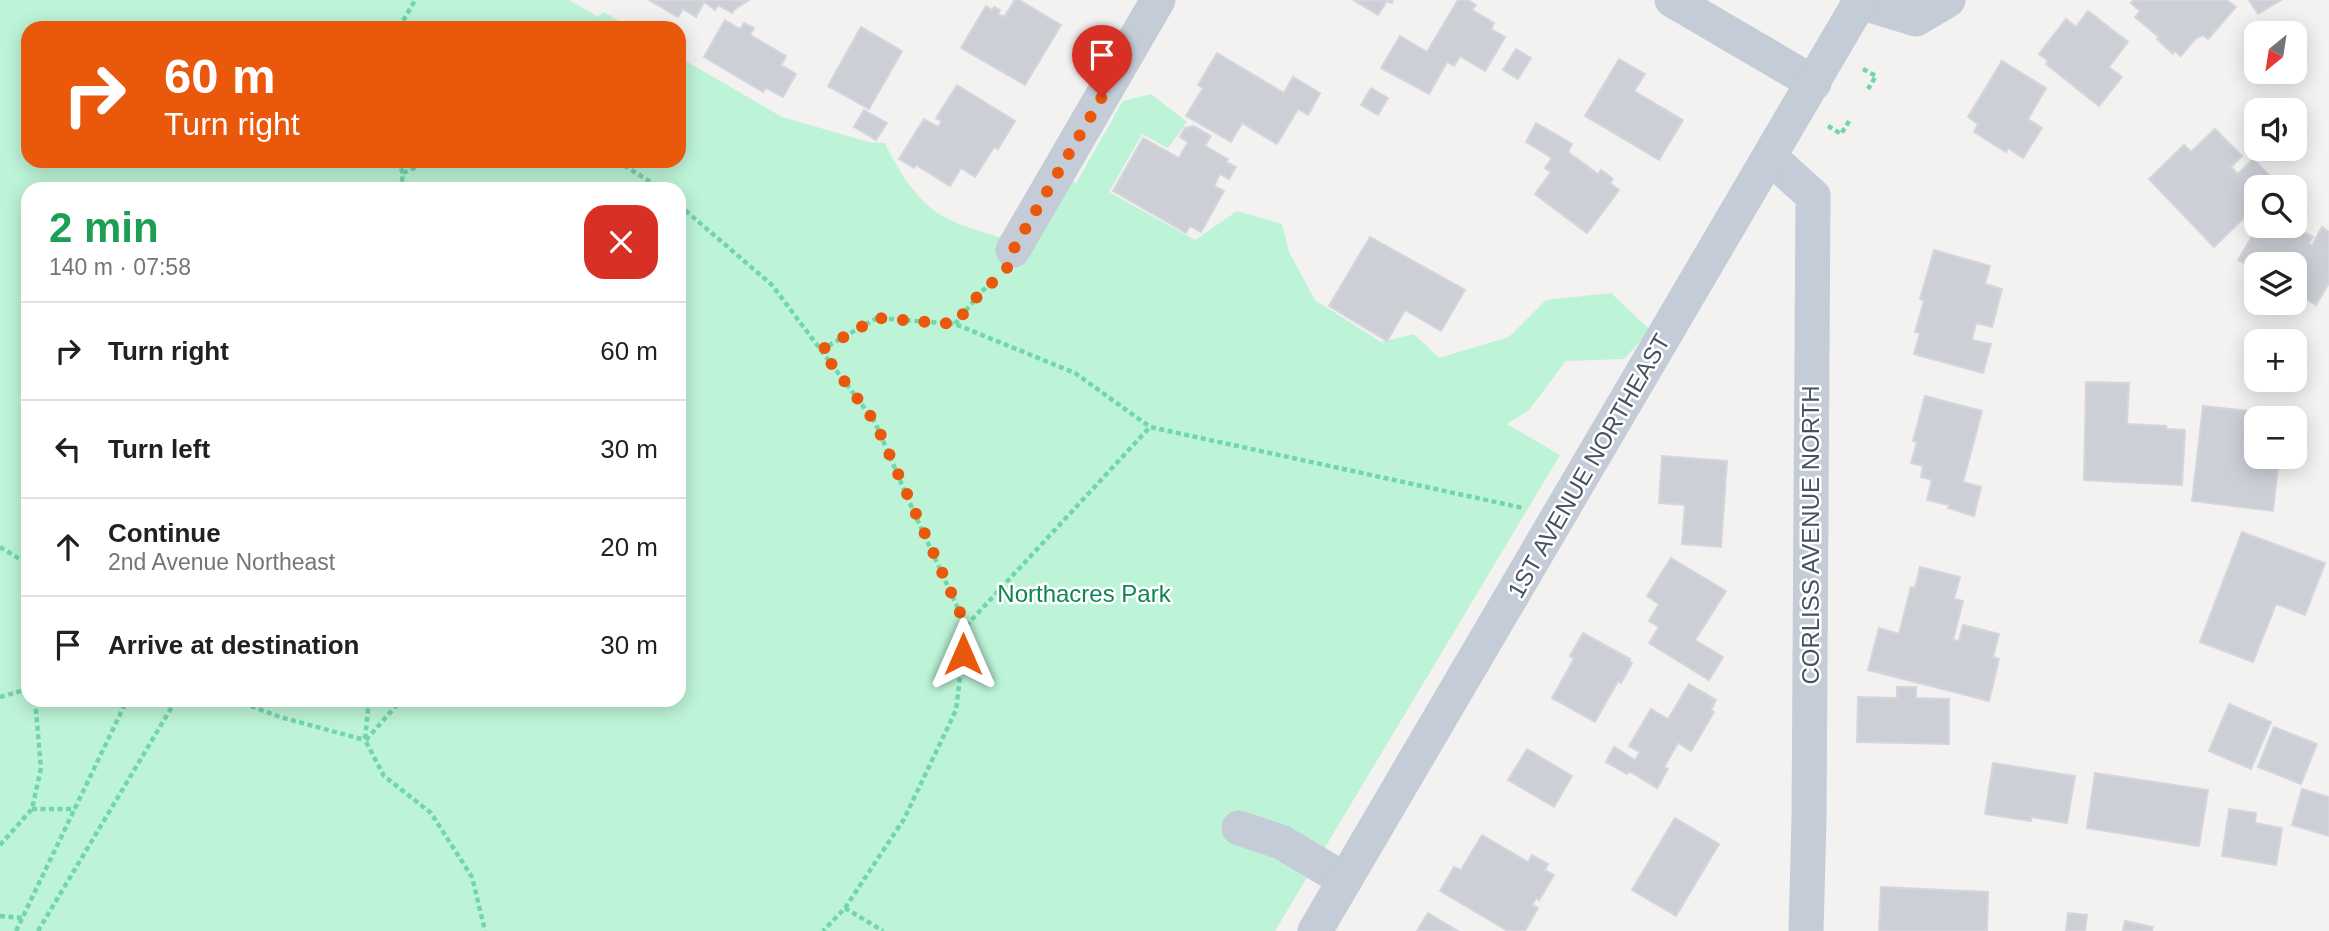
<!DOCTYPE html>
<html lang="en">
<head>
<meta charset="utf-8">
<style>
	body { margin:0; font-family:Helvetica,sans-serif; background:#f2f2f2; color:#202124; height:100vh; display:flex; flex-direction:column; font-size:26px; white-space:nowrap }
	* { box-sizing:border-box; margin:0 }
	p { font-size:23px; color:#757577 }
	.icon { flex:none; width:38px; height:38px; fill:none; stroke:currentColor; stroke-width:2; stroke-linecap:round; stroke-linejoin:round }
	.map { position:relative; flex:1; overflow:hidden }
	.drawer { position:absolute; left:21px; top:182px; width:665px; height:525px; display:flex; flex-direction:column; background:#fff; border-radius:21px; box-shadow:0 4px 18px #0003 }
	.drawer>* { flex:none }
	.guide { position:absolute; left:21px; top:21px; width:665px; height:147px; border-radius:21px; box-shadow:0 4px 18px #0003; background:#ea580c; color:#fff; overflow:hidden }
	.needle { width:46px; rotate:210deg }
	.tools { position:absolute; left:2244px; top:21px; display:grid; gap:14px }
	.tools a { display:grid; place-items:center; width:63px; height:63px; border-radius:14px; background:#fff; box-shadow:0 4px 18px #0003; font-size:35px }
	.pin { position:absolute; display:grid; place-items:center; width:60px; height:60px; color:#fff; margin:-72px -30px; border-radius:50% 50% 50% 0; rotate:-45deg; box-shadow:0 0 7px #0007 }
	.pin .icon { rotate:45deg }
	.me { position:absolute; width:77px; margin:-38px; rotate:0deg; stroke-linejoin:round; filter:drop-shadow(0 0 5px #0008) }
	.turn { display:flex; align-items:center; gap:24px; height:147px; padding:0 28px; font-size:32px }
	.turn .icon { width:91px; height:91px; stroke-width:2.5 }
	.turn b { display:block; font-size:49px; line-height:60px }
	.round { display:grid; place-items:center; flex:none; width:74px; height:74px; border-radius:21px; background:#f2f2f2 }
	.head { display:flex; align-items:center; justify-content:space-between; height:119px; padding:0 28px }
	h1 { font-size:42px; font-weight:600; line-height:52px; color:#1e9e55 }
	ul { padding:0; list-style:none }
	li { display:flex; align-items:center; gap:21px; height:98px; padding:0 28px; border-top:2px solid #e0e0e0 }
	li div { flex:1 }
	li b { display:block; font-size:26px }
	li em { font-style:normal }
	.map>svg:first-child { display:block }
	.green { fill:#bdf4d7; fill-rule:evenodd }
	.building { fill:#cdcfd7; stroke:#d5d6dd; stroke-width:2 }
	.lines { fill:none; stroke-linecap:round; stroke-linejoin:round }
	.path { stroke:#71d5ae; stroke-width:4.5; stroke-dasharray:5 3.5; stroke-linecap:butt }
	.minor { stroke:#c4ccd7; stroke-width:35 }
	.route { stroke:#ea580c; stroke-width:12; stroke-dasharray:0 21.6 }
	.labels { text-anchor:middle; stroke-width:5; stroke-linejoin:round; paint-order:stroke }
	.street-label { font-size:24px; fill:#475261; stroke:#fff }
	.park-label { font-size:24px; fill:#0f8555; stroke:#fff }
</style>
</head>
<body>
<div class="map">
<svg width="2329" height="931" viewBox="0 0 2329 931">
	<rect width="100%" height="100%" fill="#f4f1f1"/>
	<path class="green" d="M 0,0 L 569,0 L 598,17 L 604,12 L 630,28 L 28,28 L 28,161 L 679,161 L 679,57 L 782,117 L 869,142 L 885,143 C 895,165 913,194 932,209 C 953,227 1006,238 1034,247 L 1071,181 L 1076,183 L 1123,101 L 1151,94 L 1187,122 L 1168,148 L 1142,134 L 1109,192 L 1195,240 L 1237,211 L 1282,224 L 1289,252 L 1315,300 L 1381,342 L 1414,334 L 1439,358 L 1509,337 L 1546,300 L 1611,293 L 1650,330 L 1624,359 L 1566,361 L 1529,410 L 1507,424 L 1560,455 L 1275,931 L 0,931 ZM 28,189 L 679,189 L 679,700 L 28,700 Z"/>
	<g class="building">
		<polygon points="649,0 749,0 735,9 732,13 718,5 715,10 704,2 696,17 683,9 678,17"/>
		<polygon points="1015,0 1019,0 1061,25 1025,85 961,48 986,6 992,10 994,7 1000,10 998,14 1004,17"/>
		<polygon points="1393,0 1392,3 1387,1 1378,15 1355,1"/>
		<polygon points="1458,0 1468,0 1476,5 1472,10 1494,23 1491,29 1505,37 1485,71 1460,56 1454,66 1447,62 1429,94 1381,68 1400,36 1427,52"/>
		<polygon points="2134,0 2227,0 2236,7 2208,39 2203,35 2195,39 2181,56 2175,51 2173,54 2157,39 2159,37 2135,17 2140,11 2131,3"/>
		<polygon points="2249,0 2281,0 2258,14"/>
		<polygon points="2088,11 2128,42 2109,67 2122,77 2099,106 2046,64 2048,61 2039,54 2066,19 2076,27"/>
		<polygon points="725,20 740,29 744,23 754,28 750,35 786,56 781,65 796,74 783,97 766,88 763,92 704,57"/>
		<polygon points="861,27 902,51 869,109 828,86"/>
		<polygon points="1516,49 1531,58 1518,79 1503,70"/>
		<polygon points="1217,53 1284,93 1293,77 1320,93 1308,115 1298,109 1277,144 1242,123 1231,142 1186,116 1203,88 1198,85"/>
		<polygon points="1619,59 1645,74 1634,91 1683,120 1659,160 1585,116"/>
		<polygon points="2002,61 2046,88 2028,119 2042,128 2023,158 2008,148 2006,152 1974,132 1978,124 1968,117"/>
		<polygon points="957,85 1015,121 998,149 994,147 975,177 961,168 950,186 916,165 914,168 899,159 924,119 938,127 942,121 936,118"/>
		<polygon points="1371,88 1388,98 1378,115 1361,105"/>
		<polygon points="864,110 887,123 876,140 854,127"/>
		<polygon points="1536,123 1572,144 1568,152 1598,174 1601,170 1613,179 1610,183 1619,190 1587,233 1535,194 1551,172 1545,168 1552,158 1526,142"/>
		<polygon points="1194,126 1211,136 1205,146 1228,159 1226,162 1236,167 1229,179 1220,174 1214,186 1224,191 1201,232 1190,226 1186,233 1113,191 1143,138 1179,158 1188,142 1180,137 1185,128"/>
		<polygon points="2215,129 2242,156 2231,167 2238,174 2253,159 2278,184 2275,187 2256,187 2256,206 2214,247 2149,179 2184,145 2191,152"/>
		<polygon points="2258,226 2279,226 2298,236 2301,231 2313,237 2309,243 2312,245 2322,227 2329,232 2329,283 2316,305 2294,292 2294,264 2256,264 2256,270 2238,260"/>
		<polygon points="1370,237 1465,290 1441,331 1405,310 1387,341 1329,306"/>
		<polygon points="1934,250 1990,266 1985,284 2002,289 1992,327 1976,323 1972,340 1991,344 1983,373 1914,354 1920,333 1915,332 1924,301 1920,299"/>
		<polygon points="2086,382 2129,383 2127,424 2166,426 2167,429 2185,430 2182,485 2084,480"/>
		<polygon points="1925,396 1982,411 1963,482 1981,487 1974,516 1948,508 1949,505 1927,500 1932,480 1921,477 1923,466 1911,463 1917,442 1913,441"/>
		<polygon points="2203,406 2248,411 2244,449 2256,451 2256,457 2279,457 2273,511 2192,501"/>
		<polygon points="1662,456 1727,461 1721,547 1682,544 1685,505 1659,503"/>
		<polygon points="2242,532 2325,563 2305,615 2276,604 2253,662 2200,642"/>
		<polygon points="1671,558 1726,591 1695,640 1723,657 1709,680 1649,643 1659,627 1649,621 1659,604 1647,596"/>
		<polygon points="1920,567 1960,577 1954,599 1963,601 1953,640 1959,641 1963,625 1999,634 1993,657 1999,659 1989,701 1868,670 1879,628 1899,634 1911,587 1915,588"/>
		<polygon points="1583,633 1630,659 1629,661 1632,663 1621,683 1618,681 1595,722 1552,698 1574,659 1570,656"/>
		<polygon points="1689,684 1716,700 1711,710 1714,712 1691,751 1678,743 1664,767 1668,769 1657,788 1629,771 1627,774 1606,762 1614,747 1635,760 1640,752 1629,746 1651,709 1668,719"/>
		<polygon points="1897,687 1916,687 1916,698 1949,699 1949,744 1857,742 1858,697 1897,698"/>
		<polygon points="2229,704 2271,722 2251,769 2209,751"/>
		<polygon points="2274,727 2317,744 2301,784 2258,767"/>
		<polygon points="1527,749 1572,776 1554,807 1508,780"/>
		<polygon points="1993,763 2075,776 2067,823 2031,817 2031,821 1985,814"/>
		<polygon points="2095,773 2208,790 2199,846 2087,828"/>
		<polygon points="2302,789 2329,797 2329,836 2292,825"/>
		<polygon points="2229,809 2256,813 2255,823 2282,828 2276,865 2222,856"/>
		<polygon points="1675,818 1719,844 1676,916 1632,890"/>
		<polygon points="1482,835 1528,862 1532,855 1548,864 1545,870 1554,875 1539,900 1536,898 1532,905 1538,908 1525,931 1508,931 1440,891 1454,867 1461,870"/>
		<polygon points="1881,887 1988,892 1987,931 1879,931"/>
		<polygon points="1428,913 1458,931 1417,931"/>
		<polygon points="2068,913 2087,915 2085,931 2066,931"/>
		<polygon points="2125,921 2153,927 2152,931 2123,931"/>
	</g>
	<g class="lines">
		<g class="path">
			<polyline points="399,28 415,0"/>
			<polyline points="1863,69 1876,76 1868,89"/>
			<polyline points="1828,126 1841,134 1851,118"/>
			<polyline points="397,161 403,173 401,189"/>
			<polyline points="617,161 662,189"/>
			<polyline points="403,173 430,161"/>
			<polyline points="679,205 772,285 875,422 912,508 966,626 956,710 904,819 845,908 823,931"/>
			<polyline points="955,324 981,292 996,279"/>
			<polyline points="821,350 877,318 955,324 1075,373 1150,427"/>
			<polyline points="0,547 28,564"/>
			<polyline points="966,626 1150,427 1523,508"/>
			<polyline points="0,697 28,689"/>
			<polyline points="116,700 123,707"/>
			<polyline points="235,700 280,717 365,740"/>
			<polyline points="369,700 365,740 384,776 431,813 472,877 485,931"/>
			<polyline points="366,740 401,700"/>
			<polyline points="32,809 75,809"/>
			<polyline points="0,845 32,809 41,768 35,700"/>
			<polyline points="845,908 883,931"/>
			<polyline points="0,916 22,918"/>
			<polyline points="16,931 127,700"/>
			<polyline points="38,931 176,700"/>
		</g>
		<g class="minor">
			<polyline points="1672,0 1814,83"/>
			<polyline points="1860,2 1916,19 1948,0"/>
			<polyline points="1770,157 1813,196 1809,820 1806,931"/>
			<polyline points="1013,250 1158,0"/>
			<polyline points="1239,828 1281,842 1345,880"/>
			<polyline points="1315,931 1861,0"/>
		</g>
	</g>
	<g class="lines">
		<polyline class="route" points="963,654 966,626 875,422 821,350 877,318 955,324 981,292 1006,271 1013,250 1102,97"/>
	</g>
	<g class="labels">
		<g class="street-label">
			<text transform="translate(1589 466) rotate(-60)" y="8">1ST AVENUE NORTHEAST</text>
			<text transform="translate(1811 535) rotate(-90)" y="8">CORLISS AVENUE NORTH</text>
		</g>
		<g class="park-label">
			<text x="1084" y="602">Northacres Park</text>
		</g>
	</g>
</svg>
<div class="tools">
<a><svg class="needle" viewBox="-14 -14 28 28"><path d="M0-13l5 13h-10z" fill="#e53935"/><path d="M0 13l5-13h-10z" fill="#757577"/></svg></a>
<a><svg class="icon" aria-label="sound" viewBox="0 0 24 24"><path d="M4 9h4l5-4v14l-5-4H4zM17 9q2 3 0 6"/></svg></a>
<a><svg class="icon" aria-label="search" viewBox="0 0 24 24"><circle cx="10" cy="10" r="6"/><path d="M15 15l6 6"/></svg></a>
<a><svg class="icon" aria-label="layers" viewBox="0 0 24 24"><path d="M12 4l9 5-9 5-9-5zM3 14l9 5 9-5"/></svg></a>
<a>+</a>
<a>−</a>
</div>
<div class="pin" style="left:1102px;top:97px;background:#d93025"><svg class="icon" aria-label="arrive" viewBox="0 0 24 24"><path d="M6 21V4h12l-3 4 3 4H6"/></svg></div>
<svg class="me" style="left:963px;top:654px" viewBox="-20 -20 40 40"><path d="M0-17L14 15 0 8-14 15z" fill="#ea580c" stroke="#fff" stroke-width="4"/></svg>
<div class="guide">
<div class="turn"><svg class="icon" aria-label="right" viewBox="0 0 24 24"><path d="M7 20v-9h11M14 6l5 5-5 5"/></svg><div><b>60 m</b>Turn right</div></div>
</div>
<section class="drawer">
<div class="head"><div><h1>2 min</h1><p>140 m · 07:58</p></div><a class="round" style="background:#d93025;color:#fff"><svg class="icon" aria-label="close" viewBox="0 0 24 24"><path d="M6 6l12 12M18 6L6 18"/></svg></a></div>
<ul>
<li><svg class="icon" aria-label="right" viewBox="0 0 24 24"><path d="M7 20v-9h11M14 6l5 5-5 5"/></svg><div><b>Turn right</b></div><em>60 m</em></li>
<li><svg class="icon" aria-label="left" viewBox="0 0 24 24"><path d="M17 20v-9H6M10 6l-5 5 5 5"/></svg><div><b>Turn left</b></div><em>30 m</em></li>
<li><svg class="icon" aria-label="ahead" viewBox="0 0 24 24"><path d="M12 20V5M6 11l6-6 6 6"/></svg><div><b>Continue</b><p>2nd Avenue Northeast</p></div><em>20 m</em></li>
<li><svg class="icon" aria-label="arrive" viewBox="0 0 24 24"><path d="M6 21V4h12l-3 4 3 4H6"/></svg><div><b>Arrive at destination</b></div><em>30 m</em></li>
</ul>
</section>
</div>
</body>
</html>
